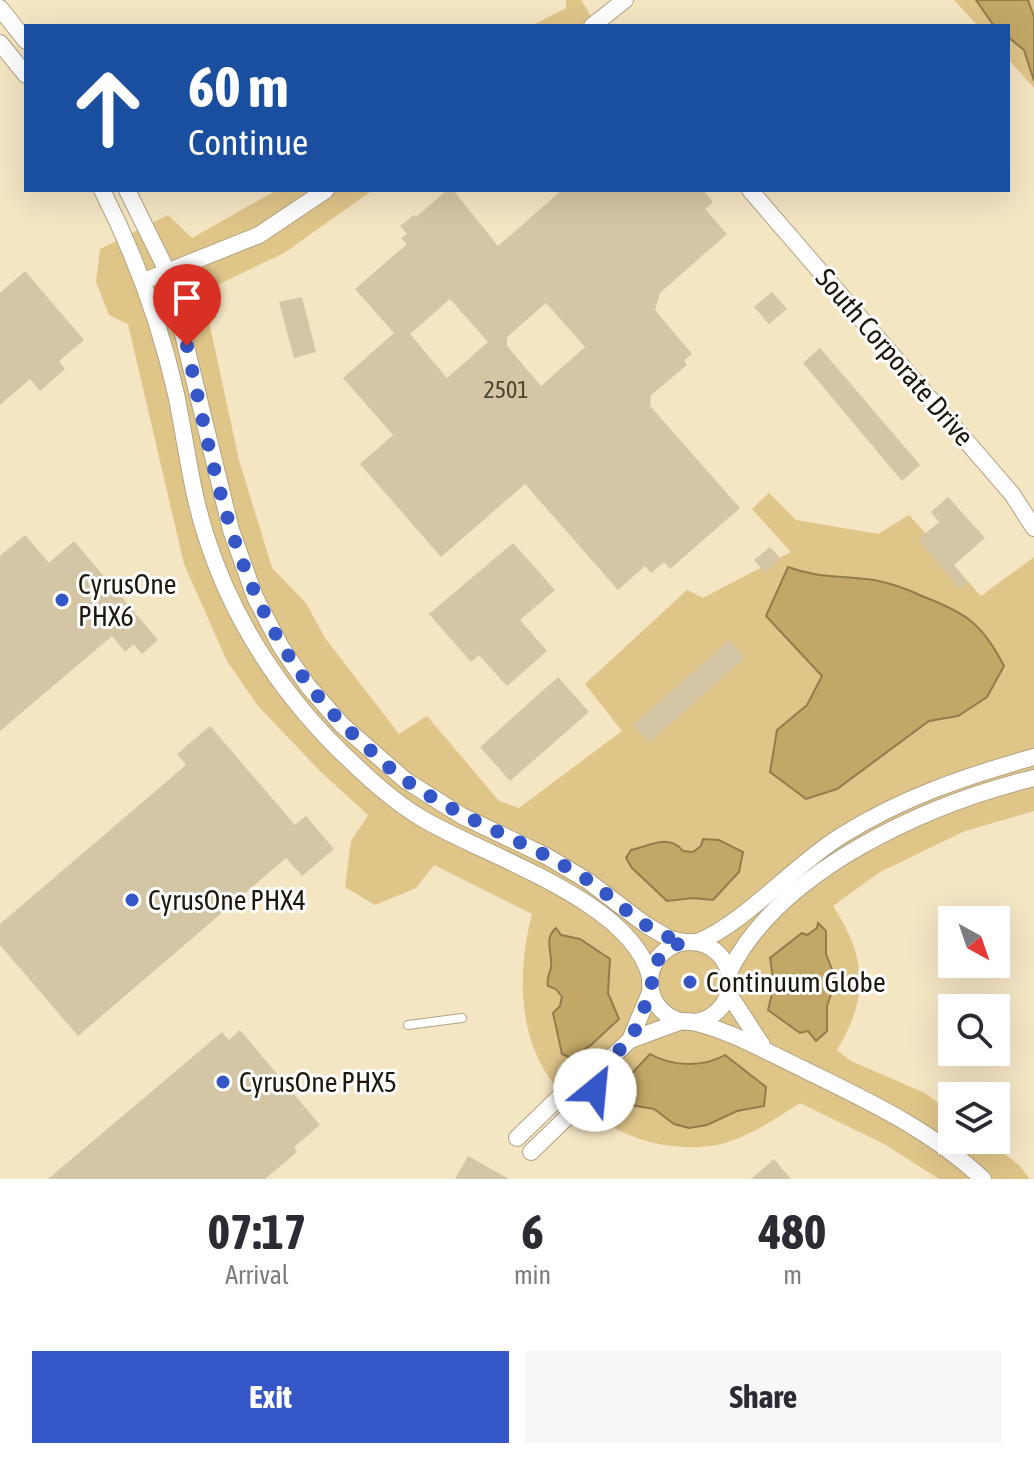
<!DOCTYPE html>
<html lang="en">
<head>
<meta charset="utf-8">
<style>
	body { margin:0; font-family:"Asap Condensed",sans-serif; background:#f7f7f7; color:#2b2b33; height:100vh; display:flex; flex-direction:column; font-size:30px; white-space:nowrap }
	* { box-sizing:border-box; margin:0 }
	p { font-size:26px; color:#7c7c81 }
	.icon { flex:none; width:44px; height:44px; fill:none; stroke:currentColor; stroke-width:2; stroke-linecap:round; stroke-linejoin:round }
	.map { position:relative; height:1179px; overflow:hidden }
	.panel { display:flex; flex-direction:column; background:#fff; flex:1 }
	.panel>* { flex:none }
	.banner { position:absolute; left:24px; top:24px; width:986px; height:168px; border-radius:0px; box-shadow:0 8px 32px #0002; background:#1a4fa0; color:#fff; overflow:hidden }
	.needle { width:52px; rotate:140deg }
	.buttons { position:absolute; left:938px; top:906px; display:grid; gap:16px }
	.buttons a { display:grid; place-items:center; width:72px; height:72px; border-radius:0px; background:#fff; box-shadow:0 8px 32px #0002; font-size:40px }
	.pin { position:absolute; display:grid; place-items:center; width:68px; height:68px; color:#fff; margin:-82px -34px; border-radius:50% 50% 50% 0; rotate:-45deg; box-shadow:0 0 8px #0007 }
	.pin .icon { rotate:45deg }
	.me { position:absolute; width:88px; margin:-44px; rotate:28deg; stroke-linejoin:round; filter:drop-shadow(0 0 6px #0008) }
	.turn { display:flex; align-items:center; gap:28px; height:168px; padding:0 32px; font-size:36px }
	.turn .icon { width:104px; height:104px; stroke-width:2.5 }
	.turn b { display:block; font-size:56px; line-height:68px }
	.eta { display:flex; justify-content:space-evenly; align-items:center; height:136px; text-align:center }
	.eta b { font-size:48px; font-weight:700; line-height:56px }
	.button { display:flex; gap:16px; margin-top:auto; padding:16px 32px }
	.button a { flex:1; height:92px; border-radius:0px; background:#3456c7; color:#fff; font-size:32px; font-weight:700; line-height:92px; text-align:center }
	.button a+a { background:#f7f7f7; color:#2b2b33 }
	.map>svg:first-child { display:block }
	.green { fill:#e0c589 }
	.water { fill:#c3a766; stroke:#927c4b; stroke-width:2 }
	.building { fill:#d4c6a5; fill-rule:evenodd }
	.lines { fill:none; stroke-linecap:round; stroke-linejoin:round }
	.lane-casing { stroke:#b1a383; stroke-width:10 }
	.street-casing { stroke:#b1a383; stroke-width:18 }
	.lane { stroke:#fff; stroke-width:8 }
	.street { stroke:#fff; stroke-width:16 }
	.route { stroke:#3456c7; stroke-width:14; stroke-dasharray:0 25.2 }
	.poi-dot { fill:#3456c7; stroke:#fff; stroke-width:3 }
	.labels { text-anchor:middle; stroke-width:6; stroke-linejoin:round; paint-order:stroke }
	.number-label { font-size:24px; fill:#4c4432 }
	.street-label { font-size:28px; fill:#1e180c; stroke:#fff }
	.poi-label { font-size:28px; fill:#1e180c; stroke:#fff; text-anchor:start }
</style>
</head>
<body>
<div class="map">
<svg width="1034" height="1179" viewBox="0 0 1034 1179">
	<rect width="100%" height="100%" fill="#f4e5c3"/>
	<g class="green">
		<polygon points="566,0 581,0 597,26 531,26 566,8"/>
		<polygon points="954,0 1034,0 1034,88 1008,59 1008,26 978,26"/>
		<path d="M 277,190 L 373,190 L 284,253 L 213,287 L 206,308 L 239,460 L 272,568 L 306,603 L 325,638 L 399,734 L 427,716 L 499,801 L 519,808 L 622,731 L 585,684 L 687,590 L 703,598 L 791,552 L 752,509 L 769,493 L 796,520 L 878,534 L 909,515 L 981,596 L 1034,557 L 1034,811 L 965,831 L 880,872 L 833,906 C 867,958 869,997 837,1050 L 851,1061 L 925,1093 L 952,1113 L 952,1140 L 986,1140 L 1019,1165 L 1030,1179 L 939,1179 L 886,1145 L 800,1103 C 770,1122 737,1146 700,1147 C 658,1149 620,1136 588,1110 C 576,1100 559,1091 550,1079 C 517,1032 518,967 532,914 L 434,865 L 416,888 L 375,905 L 345,887 L 351,841 L 368,815 L 321,772 L 258,706 L 227,661 L 184,564 L 128,324 L 109,315 L 96,282 L 100,249 L 168,215 L 192,238 Z"/>
	</g>
	<g class="water">
		<polygon points="976,0 1028,0 1034,17 1034,81 1024,50 1008,37 1008,26 994,26"/>
		<path d="M 788,567 C 820,579 842,575 874,580 C 891,583 907,589 922,596 C 966,613 982,623 1004,666 L 987,697 L 958,716 L 929,721 L 837,789 L 806,799 L 770,772 L 777,730 L 807,705 L 822,676 L 766,616 Z"/>
		<path d="M 703,839 L 719,840 L 743,852 L 739,872 L 713,900 L 693,898 L 667,901 L 632,868 L 626,858 L 631,850 C 650,846 669,833 683,851 L 693,852 L 701,846 Z"/>
		<polygon points="818,923 826,931 826,954 836,980 827,1006 827,1031 816,1041 808,1031 800,1033 768,1010 774,985 770,958 802,933 807,935 817,928"/>
		<path d="M 556,928 L 561,935 L 580,939 L 610,959 L 608,993 L 619,1019 L 591,1045 L 571,1058 L 562,1054 L 553,1013 L 560,1006 L 562,997 L 556,989 L 548,986 C 546,977 550,975 551,967 C 553,953 543,939 556,928 Z"/>
		<path d="M 650,1054 C 671,1066 702,1068 725,1055 L 766,1087 L 764,1106 L 737,1111 L 707,1125 L 689,1128 L 674,1124 L 654,1109 L 625,1104 L 618,1096 L 620,1086 Z"/>
	</g>
	<g class="building">
		<path d="M 447,190 L 453,190 L 498,246 L 562,190 L 703,190 L 713,202 L 705,209 L 727,234 L 660,293 L 655,310 L 692,354 L 684,361 L 687,365 L 651,395 L 650,406 L 740,508 L 670,569 L 664,562 L 651,573 L 645,566 L 618,590 L 525,484 L 441,557 L 360,464 L 393,435 L 343,378 L 394,333 L 355,289 L 407,244 L 401,238 L 407,234 L 400,226 L 414,215 L 416,217 ZM 450,299 L 488,342 L 447,378 L 410,334 ZM 546,303 L 585,347 L 541,386 L 507,346 L 507,337 Z"/>
		<polygon points="25,271 84,340 59,361 65,369 40,391 30,379 0,405 0,293"/>
		<polygon points="772,292 787,309 769,324 754,307"/>
		<polygon points="302,297 316,352 294,358 279,302"/>
		<polygon points="820,348 920,465 902,481 803,363"/>
		<polygon points="948,497 985,538 954,565 968,582 959,589 918,540 939,522 931,512"/>
		<polygon points="25,535 49,563 74,541 158,640 142,654 134,644 125,652 112,636 0,731 0,556"/>
		<polygon points="513,543 555,590 520,620 547,651 507,686 479,655 471,662 429,614"/>
		<polygon points="770,547 781,559 765,573 754,560"/>
		<polygon points="730,639 745,658 649,743 633,725"/>
		<polygon points="558,677 589,712 510,781 480,747"/>
		<polygon points="210,726 295,825 306,816 334,849 302,876 286,858 78,1036 0,945 0,924 186,765 177,754"/>
		<polygon points="240,1030 320,1125 294,1147 297,1152 265,1179 48,1179 222,1032 229,1040"/>
		<polygon points="468,1156 509,1179 455,1179"/>
		<polygon points="774,1159 791,1179 751,1179"/>
	</g>
	<g class="lines">
		<g class="lane-casing">
			<polyline id="lane" points="408,1025 462,1018"/>
		</g>
		<g class="street-casing">
			<g id="street">
				<polyline points="0,8 26,41"/>
				<polyline points="592,26 625,0"/>
				<polyline points="0,43 26,75"/>
				<path d="M 102,190 C 135,255 160,323 176,394 C 186,442 191,490 206,536 C 232,618 279,690 339,750 C 365,775 392,801 423,819 C 485,856 632,901 650,977"/>
				<polyline points="127,190 168,273 231,530 255,597 281,647 308,686 342,725 405,780 462,816 546,856 588,881 646,925 670,939 685,942"/>
				<polyline points="750,190 1012,494 1034,528"/>
				<polyline points="144,281 259,235 326,190"/>
				<path d="M 698,942 C 746,922 794,865 841,836 C 901,798 966,776 1034,757"/>
				<circle cx="690" cy="982" r="40"/>
				<path d="M 729,972 C 780,869 928,804 1034,778"/>
				<polyline points="728,993 762,1045"/>
				<path d="M 688,1021 C 730,1030 763,1050 801,1068 C 866,1100 930,1129 983,1179"/>
				<polyline points="630,1040 651,990"/>
				<polyline points="517,1138 580,1077 599,1069 630,1040 682,1021"/>
				<polyline points="531,1152 595,1090 599,1069"/>
			</g>
		</g>
		<use href="#lane" class="lane"/>
		<use href="#street" class="street"/>
	</g>
	<g class="lines">
		<path class="route" d="M 187,346 C 220,501 243,637 367,747 C 380,759 393,772 408,782 C 452,812 500,832 547,856 C 561,864 576,872 589,881 C 620,902 647,935 685,942 L 672,946 L 654,964 L 651,990 L 638,1024 L 630,1040 L 599,1069 L 595,1090"/>
	</g>
	<g class="poi-dot">
		<circle cx="62" cy="600" r="8"/>
		<circle cx="132" cy="900" r="8"/>
		<circle cx="690" cy="982" r="8"/>
		<circle cx="223" cy="1082" r="8"/>
	</g>
	<g class="labels">
		<g class="number-label">
			<text x="506" y="398">2501</text>
		</g>
		<g class="street-label">
			<text transform="translate(895 357) rotate(49)" y="10">South Corporate Drive</text>
		</g>
		<g class="poi-label">
			<text x="78" y="594">CyrusOne<tspan x="78" dy="32">PHX6</tspan></text>
			<text x="148" y="910">CyrusOne PHX4</text>
			<text x="706" y="992">Continuum Globe</text>
			<text x="239" y="1092">CyrusOne PHX5</text>
		</g>
	</g>
</svg>
<div class="buttons">
<a><svg class="needle" viewBox="-14 -14 28 28"><path d="M0-13l5 13h-10z" fill="#e53935"/><path d="M0 13l5-13h-10z" fill="#7c7c81"/></svg></a>
<a><svg class="icon" aria-label="search" viewBox="0 0 24 24"><circle cx="10" cy="10" r="6"/><path d="M15 15l6 6"/></svg></a>
<a><svg class="icon" aria-label="layers" viewBox="0 0 24 24"><path d="M12 4l9 5-9 5-9-5zM3 14l9 5 9-5"/></svg></a>
</div>
<div class="pin" style="left:187px;top:346px;background:#d93025"><svg class="icon" aria-label="arrive" viewBox="0 0 24 24"><path d="M6 21V4h12l-3 4 3 4H6"/></svg></div>
<svg class="me" style="left:595px;top:1090px" viewBox="-20 -20 40 40"><circle r="19" fill="#fff"/><path d="M0-13L10 11 0 6-10 11z" fill="#3456c7"/></svg>
<div class="banner">
<div class="turn"><svg class="icon" aria-label="ahead" viewBox="0 0 24 24"><path d="M12 20V5M6 11l6-6 6 6"/></svg><div><b>60 m</b>Continue</div></div>
</div>
</div>
<section class="panel">
<div class="eta">
<div><b>07:17</b><p>Arrival</p></div>
<div><b>6</b><p>min</p></div>
<div><b>480</b><p>m</p></div>
</div>
<div class="button"><a>Exit</a><a>Share</a></div>
</section>
</body>
</html>
